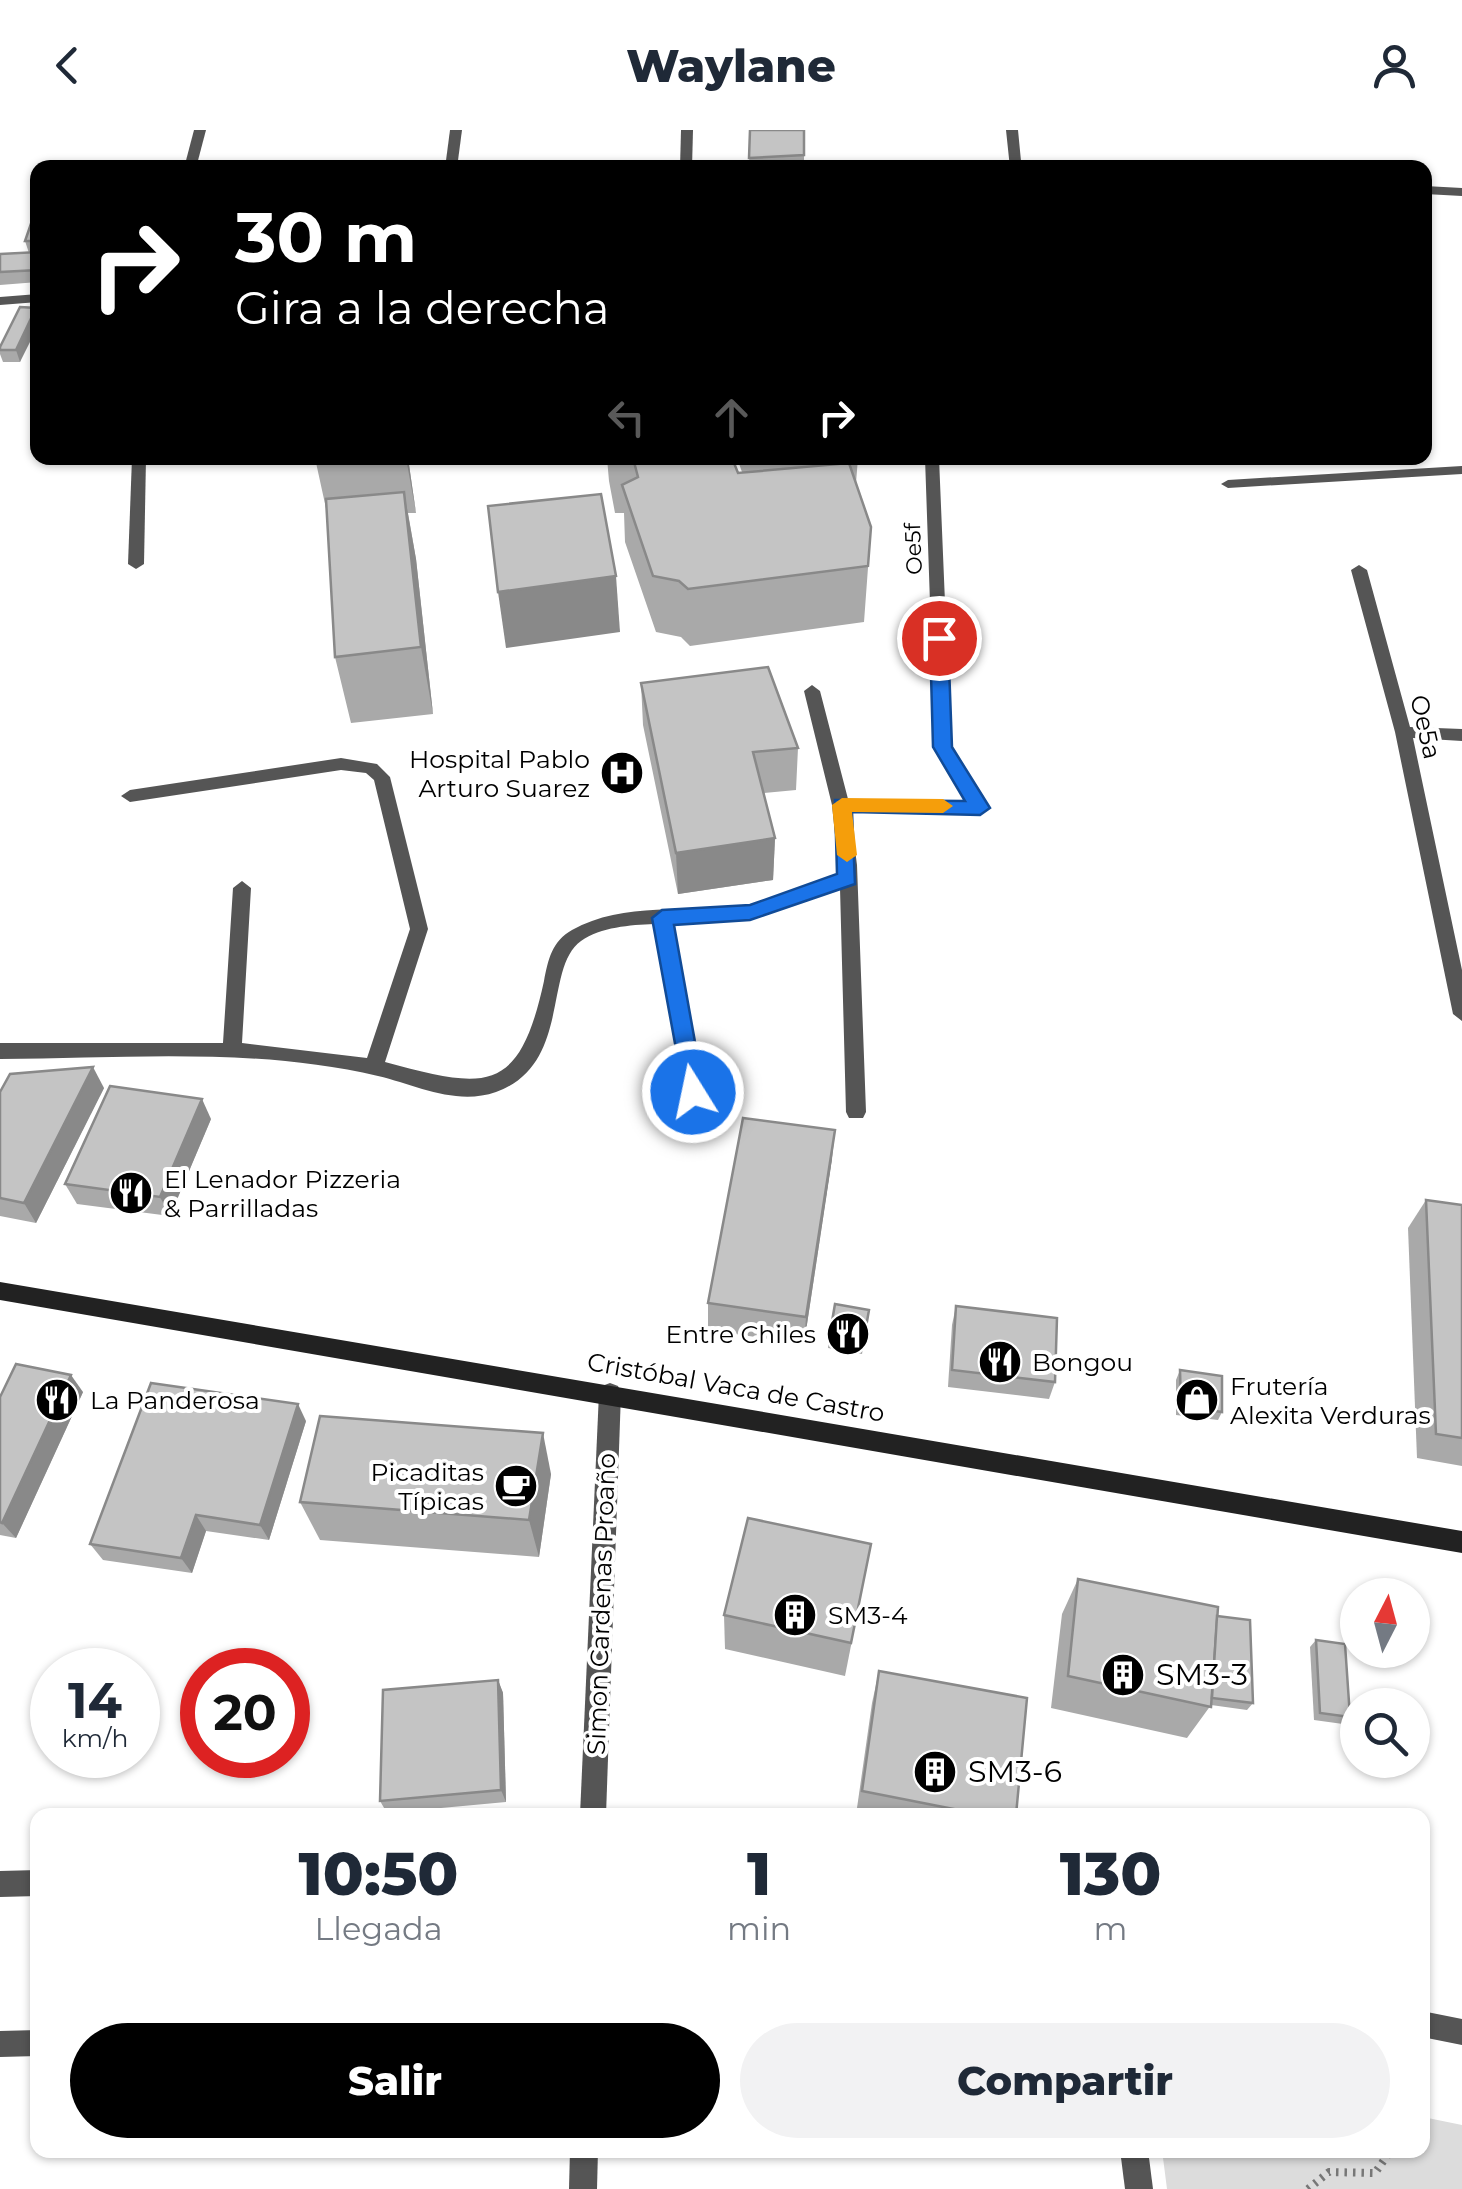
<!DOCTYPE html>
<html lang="es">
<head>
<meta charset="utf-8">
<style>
	body { margin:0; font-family:Montserrat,sans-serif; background:#f2f2f3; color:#1f2937; height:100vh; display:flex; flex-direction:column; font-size:38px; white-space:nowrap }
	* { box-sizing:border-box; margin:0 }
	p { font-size:32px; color:#747a83 }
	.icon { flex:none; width:55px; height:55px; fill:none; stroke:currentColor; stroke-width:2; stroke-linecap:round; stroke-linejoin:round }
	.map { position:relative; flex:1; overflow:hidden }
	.details { position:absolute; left:30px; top:1678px; width:1400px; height:350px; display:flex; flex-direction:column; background:#fff; border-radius:20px; box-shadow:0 2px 8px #0004 }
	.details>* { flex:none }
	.guide { position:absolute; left:30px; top:30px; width:1402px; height:305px; border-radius:20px; box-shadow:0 2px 8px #0004; background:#000; color:#fff; overflow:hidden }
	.needle { width:65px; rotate:6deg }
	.fabs { position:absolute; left:1340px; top:1448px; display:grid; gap:20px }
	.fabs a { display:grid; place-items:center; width:90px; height:90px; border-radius:50%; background:#fff; box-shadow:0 2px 8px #0004; font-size:50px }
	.speed { position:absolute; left:30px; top:1518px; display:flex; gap:20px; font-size:50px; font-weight:700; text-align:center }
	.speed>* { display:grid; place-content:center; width:130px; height:130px; border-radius:50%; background:#fff; box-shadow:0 2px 8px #0004; line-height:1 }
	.speed small { font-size:25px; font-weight:400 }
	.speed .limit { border:15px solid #d22; background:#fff; color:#111 }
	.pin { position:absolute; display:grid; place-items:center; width:85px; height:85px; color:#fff; margin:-42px; border:5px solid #fff; border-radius:50%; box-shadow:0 2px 10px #0007 }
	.me { position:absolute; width:110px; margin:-55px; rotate:350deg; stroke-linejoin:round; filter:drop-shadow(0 0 8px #0008) }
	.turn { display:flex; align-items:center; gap:35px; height:210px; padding:0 40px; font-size:45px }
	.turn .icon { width:130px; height:130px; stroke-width:2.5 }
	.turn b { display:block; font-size:70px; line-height:85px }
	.lanes { display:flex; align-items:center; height:95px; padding:0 40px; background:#0003; justify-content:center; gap:50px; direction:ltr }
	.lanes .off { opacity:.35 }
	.eta { display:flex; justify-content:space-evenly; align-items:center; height:170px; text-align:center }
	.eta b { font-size:60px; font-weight:800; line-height:70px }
	.cta { display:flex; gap:20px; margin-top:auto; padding:20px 40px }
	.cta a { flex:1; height:115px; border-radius:60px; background:#000; color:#fff; font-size:40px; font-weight:800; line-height:115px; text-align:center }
	.cta a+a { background:#f2f2f3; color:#1f2937 }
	header { display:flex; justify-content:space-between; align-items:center; height:130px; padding:0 40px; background:#fff; font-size:45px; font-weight:800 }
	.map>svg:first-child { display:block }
	.green { fill:#dcdcdc }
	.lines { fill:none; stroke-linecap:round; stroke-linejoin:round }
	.path { stroke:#777; stroke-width:8; stroke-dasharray:2.5 6; stroke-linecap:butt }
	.service { fill:#555; fill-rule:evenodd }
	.minor { fill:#555; fill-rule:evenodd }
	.tertiary { fill:#555; fill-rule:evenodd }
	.secondary { fill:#222; fill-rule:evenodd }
	.wall { fill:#a9a9a9 }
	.shaded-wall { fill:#898989 }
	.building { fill:#c4c4c4; stroke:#898989; stroke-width:2.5 }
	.route { fill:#1a73e8; stroke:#114b97; stroke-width:2.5 }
	.slow { fill:#f59e0b }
	.labels { text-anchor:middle; stroke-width:8; stroke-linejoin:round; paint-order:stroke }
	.far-street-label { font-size:22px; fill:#000; stroke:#fff }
	.street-label { font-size:25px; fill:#000; stroke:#fff }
	.poi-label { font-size:25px; fill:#000; stroke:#fff; text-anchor:start }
	.near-poi-label { font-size:30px; fill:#000; stroke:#fff; text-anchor:start }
</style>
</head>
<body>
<header><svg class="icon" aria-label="back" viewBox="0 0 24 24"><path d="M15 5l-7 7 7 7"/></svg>Waylane<svg class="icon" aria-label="person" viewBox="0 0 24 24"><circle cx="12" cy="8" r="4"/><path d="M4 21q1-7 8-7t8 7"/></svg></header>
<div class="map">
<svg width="1462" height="2059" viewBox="0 0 1462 2059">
	<rect width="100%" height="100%" fill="#fff"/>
	<polygon class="green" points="1423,1987 1462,1995 1462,2059 1167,2059 1162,2020 1422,2020"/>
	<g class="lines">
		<polyline class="path" points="1308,2059 1329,2042 1375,2043 1391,2020"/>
		<g class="service">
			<polygon points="132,328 146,328 144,434 136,439 128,434"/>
			<path d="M 812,555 L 820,561 L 848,669 L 980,672 L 989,678 L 980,684 L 850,681 L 857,735 L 866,982 L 863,988 L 849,988 L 846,982 L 840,758 L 751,789 L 672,793 L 703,962 L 700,968 L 686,968 L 683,962 L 654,794 C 630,795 601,797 581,811 C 543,838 572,935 496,962 C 456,976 416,955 378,946 C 255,917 125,928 0,929 L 0,913 L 223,913 L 233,758 L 242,751 L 251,758 L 242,913 L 367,928 L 410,799 L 374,650 L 366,643 L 341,640 L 130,672 L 121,666 L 130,660 L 341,628 L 377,634 L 390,647 L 428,799 L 385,932 C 486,959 519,966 544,851 C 548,830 552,811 572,800 C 624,771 688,783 745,776 C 778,772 809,756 839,744 L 832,675 L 804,561 Z"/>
			<polygon points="38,1900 38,1926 0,1927 0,1901"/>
		</g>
		<g class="minor">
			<polygon points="194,0 206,0 196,38 184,38"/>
			<polygon points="450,0 462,0 457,38 445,38"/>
			<polygon points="681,0 693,0 692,38 680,38"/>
			<polygon points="925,328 939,328 951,617 989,678 980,684 974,682 935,617"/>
			<polygon points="1462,336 1462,344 1228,358 1221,354 1228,350"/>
			<polygon points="1359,435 1367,440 1410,597 1462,599 1462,611 1413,608 1462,840 1462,891 1453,884 1395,602 1351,440"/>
			<polygon points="610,1253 618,1256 621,1263 606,1685 580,1685 599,1263 602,1256"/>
			<polygon points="38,1740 38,1766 0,1767 0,1741"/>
			<polygon points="1422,1881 1462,1889 1462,1915 1422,1907"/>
			<polygon points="570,2020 598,2020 597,2059 569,2059"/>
			<polygon points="1120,2020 1148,2020 1153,2059 1125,2059"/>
		</g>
		<g class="tertiary">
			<polygon points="1006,0 1018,0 1021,31 1066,38 1010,38"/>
			<polygon points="1425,56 1462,58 1462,66 1425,64"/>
			<polygon points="38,164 38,172 0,175 0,167"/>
		</g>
		<polygon class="secondary" points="0,1152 1462,1401 1462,1423 0,1170"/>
	</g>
	<g class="wall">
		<polygon points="750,0 804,0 804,38 749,38"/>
		<polygon points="38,85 38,152 0,155 0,124 29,123 25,111"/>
		<polygon points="36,178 20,232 3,232 0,224 0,217"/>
		<polygon points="315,328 408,328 416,383 408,383 416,429 433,584 351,593 335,527 327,383"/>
		<polygon points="607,328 732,328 738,343 742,342 737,328 858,328 856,353 871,397 864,492 690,516 681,507 656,502 625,412 624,383 615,383 609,351"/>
		<polygon points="641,553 798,618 796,660 764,663 775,708 773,750 678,764 643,595"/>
		<polygon points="104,958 36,1093 0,1086 0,962"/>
		<polygon points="211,989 170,1086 77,1074 65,1054"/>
		<polygon points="832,1029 804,1214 708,1200 708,1173"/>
		<polygon points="1426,1070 1462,1075 1462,1336 1417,1328 1408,1098"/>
		<polygon points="956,1176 1055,1252 1049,1269 948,1257 952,1195"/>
		<polygon points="869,1180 862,1224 828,1218 829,1209"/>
		<polygon points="1180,1240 1222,1282 1218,1290 1176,1285 1176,1250"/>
		<polygon points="83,1262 16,1408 0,1405 0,1267"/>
		<polygon points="306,1291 269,1410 206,1401 192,1443 103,1430 90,1414"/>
		<polygon points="551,1344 539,1427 320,1410 300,1372"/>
		<polygon points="871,1414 845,1546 725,1519 724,1485"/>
		<polygon points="1078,1449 1217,1486 1253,1573 1247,1580 1211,1575 1187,1608 1051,1578 1062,1484"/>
		<polygon points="1316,1510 1350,1587 1343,1594 1314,1590 1310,1517"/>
		<polygon points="879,1541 1016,1685 856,1685 872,1573"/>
		<polygon points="498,1550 503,1563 506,1672 387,1683 380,1671"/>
	</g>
	<g class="shaded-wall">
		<polygon points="36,178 38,196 20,232 16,220"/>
		<polygon points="406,328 408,328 416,383"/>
		<polygon points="404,362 416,429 433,584 421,517"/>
		<polygon points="616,446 620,502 506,518 498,462"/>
		<polygon points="775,708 773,750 678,764 676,723"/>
		<polygon points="93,937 104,958 36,1093 24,1073"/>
		<polygon points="202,969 211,989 170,1086 160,1067"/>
		<polygon points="835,1000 832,1029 804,1214 806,1187"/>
		<polygon points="71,1245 83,1262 16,1408 2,1393"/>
		<polygon points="298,1274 306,1291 269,1410 260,1395"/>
		<polygon points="543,1303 551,1344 539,1427 529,1390"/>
		<polygon points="196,1385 206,1401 192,1443 181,1428"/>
		<polygon points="498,1550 503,1563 506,1672 501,1660"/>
	</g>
	<g class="building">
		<polygon points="750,0 804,0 804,25 749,28"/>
		<polygon points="34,85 38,85 38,111 25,111"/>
		<polygon points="38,122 38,140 0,142 0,124"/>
		<polygon points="20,177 36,178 16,220 0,220 0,217"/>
		<polygon points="633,328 732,328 738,343 849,333 871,397 868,436 688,459 679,451 653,446 622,355 638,347"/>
		<polygon points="755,328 798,328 757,332"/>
		<polygon points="404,362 421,517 335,527 326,369"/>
		<polygon points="601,364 616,446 498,462 488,376"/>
		<polygon points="768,537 798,618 753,622 775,708 676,723 641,553"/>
		<polygon points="93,937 24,1073 0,1068 0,962 10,944"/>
		<polygon points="110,956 202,969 160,1067 65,1054"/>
		<polygon points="743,988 835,1000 806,1187 708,1173"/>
		<polygon points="1426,1070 1462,1075 1462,1308 1436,1304"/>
		<polygon points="835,1174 869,1180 863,1214 829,1209"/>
		<polygon points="956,1176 1057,1188 1055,1252 952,1240"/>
		<polygon points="16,1234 71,1245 2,1393 0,1392 0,1267"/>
		<polygon points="1180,1240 1222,1246 1222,1282 1181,1276"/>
		<polygon points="151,1253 298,1274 260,1395 196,1385 181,1428 90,1414"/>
		<polygon points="320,1286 543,1303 529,1390 300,1372"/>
		<polygon points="748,1388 871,1414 851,1513 724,1485"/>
		<polygon points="1078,1449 1218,1477 1211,1577 1068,1546"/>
		<polygon points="1217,1486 1250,1490 1253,1573 1212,1568"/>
		<polygon points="1316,1510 1345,1514 1350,1587 1320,1583"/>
		<polygon points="879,1541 1027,1568 1016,1685 984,1685 862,1661"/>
		<polygon points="498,1550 501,1660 380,1671 383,1560"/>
	</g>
	<polygon class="route" points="939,503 948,508 952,617 990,678 980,685 852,682 855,754 750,790 674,795 704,962 693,971 685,968 652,788 662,780 750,775 837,744 835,670 965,671 933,617 930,508"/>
	<polygon class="slow" points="842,668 943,669 953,676 943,683 852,682 857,725 847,732 837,725 832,675"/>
	<defs>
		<g id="hospital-disc" transform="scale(2.25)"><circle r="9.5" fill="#000" stroke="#fff"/><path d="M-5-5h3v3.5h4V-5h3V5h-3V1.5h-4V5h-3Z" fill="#fff"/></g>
		<g id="restaurant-disc" transform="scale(2.25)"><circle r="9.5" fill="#000" stroke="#fff"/><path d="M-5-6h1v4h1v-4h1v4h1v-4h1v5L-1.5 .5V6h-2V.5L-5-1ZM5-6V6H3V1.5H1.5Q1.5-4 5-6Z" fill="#fff"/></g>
		<g id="shop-disc" transform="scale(2.25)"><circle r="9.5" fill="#000" stroke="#fff"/><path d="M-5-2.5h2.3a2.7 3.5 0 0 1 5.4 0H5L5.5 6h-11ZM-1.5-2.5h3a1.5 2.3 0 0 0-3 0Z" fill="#fff"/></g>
		<g id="cafe-disc" transform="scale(2.25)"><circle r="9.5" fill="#000" stroke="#fff"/><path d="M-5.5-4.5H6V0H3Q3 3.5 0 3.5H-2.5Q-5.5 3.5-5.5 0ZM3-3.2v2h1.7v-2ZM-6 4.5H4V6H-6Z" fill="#fff"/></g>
		<g id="building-disc" transform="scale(2.25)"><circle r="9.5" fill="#000" stroke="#fff"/><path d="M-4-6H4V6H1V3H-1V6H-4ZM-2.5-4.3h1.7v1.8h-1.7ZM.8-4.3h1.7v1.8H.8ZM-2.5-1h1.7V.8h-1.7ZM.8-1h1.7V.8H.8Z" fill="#fff"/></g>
	</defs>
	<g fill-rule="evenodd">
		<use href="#hospital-disc" x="622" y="643"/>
		<use href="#restaurant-disc" x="131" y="1063"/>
		<use href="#restaurant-disc" x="848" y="1204"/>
		<use href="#restaurant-disc" x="1000" y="1232"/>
		<use href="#restaurant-disc" x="57" y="1270"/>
		<use href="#shop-disc" x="1197" y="1270"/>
		<use href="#cafe-disc" x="516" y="1356"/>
		<use href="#building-disc" x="795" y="1485"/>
		<use href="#building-disc" x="1123" y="1545"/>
		<use href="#building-disc" x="935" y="1642"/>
	</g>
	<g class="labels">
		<g class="far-street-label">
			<text transform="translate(913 419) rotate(-92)" y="8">Oe5f</text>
		</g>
		<g class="street-label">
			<text transform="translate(1426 597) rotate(77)" y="9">Oe5a</text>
			<text transform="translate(736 1257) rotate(10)" y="9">Cristóbal Vaca de Castro</text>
			<text transform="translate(601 1474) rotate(-88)" y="9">Simon Cardenas Proaño</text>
		</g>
		<g class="poi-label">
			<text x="590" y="638" text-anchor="end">Hospital Pablo<tspan x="590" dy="29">Arturo Suarez</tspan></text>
			<text x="164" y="1058">El Lenador Pizzeria<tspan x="164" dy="29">&amp; Parrilladas</tspan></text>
			<text x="816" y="1213" text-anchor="end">Entre Chiles</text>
			<text x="1032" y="1241">Bongou</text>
			<text x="1230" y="1265">Frutería<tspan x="1230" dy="29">Alexita Verduras</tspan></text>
			<text x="90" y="1279">La Panderosa</text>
			<text x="484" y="1351" text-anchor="end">Picaditas<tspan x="484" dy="29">Típicas</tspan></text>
			<text x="828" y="1494">SM3-4</text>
		</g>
		<g class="near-poi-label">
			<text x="1156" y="1555">SM3-3</text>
			<text x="968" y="1652">SM3-6</text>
		</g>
	</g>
</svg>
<div class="fabs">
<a><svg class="needle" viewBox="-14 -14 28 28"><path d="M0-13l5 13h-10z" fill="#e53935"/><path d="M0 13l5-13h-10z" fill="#747a83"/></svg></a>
<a><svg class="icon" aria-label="search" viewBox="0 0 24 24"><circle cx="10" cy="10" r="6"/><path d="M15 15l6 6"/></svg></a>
</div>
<div class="speed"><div>14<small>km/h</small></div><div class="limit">20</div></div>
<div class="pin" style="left:939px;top:508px;background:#d93025"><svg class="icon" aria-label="arrive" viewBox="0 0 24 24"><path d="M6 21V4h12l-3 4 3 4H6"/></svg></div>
<svg class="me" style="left:693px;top:962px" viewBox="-20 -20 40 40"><circle r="17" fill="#1a73e8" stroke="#fff" stroke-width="3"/><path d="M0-11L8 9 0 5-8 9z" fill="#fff"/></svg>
<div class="guide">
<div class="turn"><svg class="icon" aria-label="right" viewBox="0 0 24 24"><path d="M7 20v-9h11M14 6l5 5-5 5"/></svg><div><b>30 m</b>Gira a la derecha</div></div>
<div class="lanes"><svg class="icon off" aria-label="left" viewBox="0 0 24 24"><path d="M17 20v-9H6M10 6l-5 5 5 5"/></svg><svg class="icon off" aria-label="ahead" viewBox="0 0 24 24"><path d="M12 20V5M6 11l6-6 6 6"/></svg><svg class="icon" aria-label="right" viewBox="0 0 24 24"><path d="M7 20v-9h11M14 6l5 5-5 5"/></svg></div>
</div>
<section class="details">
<div class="eta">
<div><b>10:50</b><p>Llegada</p></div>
<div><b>1</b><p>min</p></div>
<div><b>130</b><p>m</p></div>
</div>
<div class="cta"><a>Salir</a><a>Compartir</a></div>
</section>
</div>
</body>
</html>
